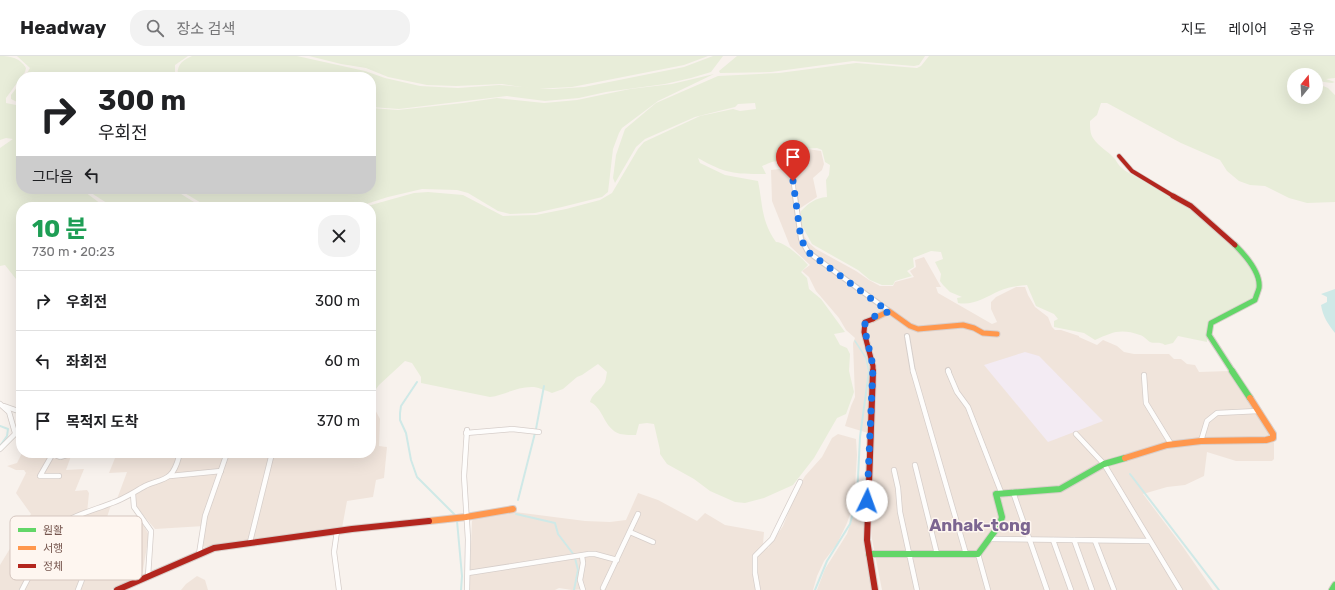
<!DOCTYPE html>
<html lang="ko">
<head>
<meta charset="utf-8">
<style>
	body { margin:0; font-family:Rubik,"Noto Sans KR",sans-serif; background:#f2f2f2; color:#202124; height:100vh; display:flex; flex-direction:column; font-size:15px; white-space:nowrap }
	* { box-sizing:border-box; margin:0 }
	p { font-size:13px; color:#757577 }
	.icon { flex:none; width:22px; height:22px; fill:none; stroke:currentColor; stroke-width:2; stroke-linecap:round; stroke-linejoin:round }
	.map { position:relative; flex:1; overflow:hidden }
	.panel { position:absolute; left:16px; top:146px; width:360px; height:256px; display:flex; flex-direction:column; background:#fff; border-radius:16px; box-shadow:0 4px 16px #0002 }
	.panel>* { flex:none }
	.guide { position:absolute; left:16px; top:16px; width:360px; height:122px; border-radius:16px; box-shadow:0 4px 16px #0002; background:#fff; color:#202124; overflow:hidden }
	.needle { width:26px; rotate:18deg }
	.buttons { position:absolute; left:1287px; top:12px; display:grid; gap:8px }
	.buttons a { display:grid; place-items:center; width:36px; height:36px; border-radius:50%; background:#fff; box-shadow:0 4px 16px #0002; font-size:20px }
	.pin { position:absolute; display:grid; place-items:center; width:34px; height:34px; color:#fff; margin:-41px -17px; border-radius:50% 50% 50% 0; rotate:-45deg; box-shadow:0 0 4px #0007 }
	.pin .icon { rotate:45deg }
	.me { position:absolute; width:44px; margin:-22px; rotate:3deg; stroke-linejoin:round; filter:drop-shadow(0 0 3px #0008) }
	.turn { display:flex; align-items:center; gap:14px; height:84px; padding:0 16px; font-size:18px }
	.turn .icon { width:52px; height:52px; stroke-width:2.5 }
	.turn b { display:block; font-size:28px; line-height:34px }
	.then { display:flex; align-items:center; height:38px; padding:0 16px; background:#0003; gap:8px; font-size:15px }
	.round { display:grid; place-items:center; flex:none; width:42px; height:42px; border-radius:16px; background:#f2f2f2 }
	.head { display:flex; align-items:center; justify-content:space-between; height:68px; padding:0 16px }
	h1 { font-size:24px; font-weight:700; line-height:30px; color:#1e9e55 }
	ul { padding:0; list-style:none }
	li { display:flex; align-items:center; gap:12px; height:60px; padding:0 16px; border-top:1px solid #e0e0e0 }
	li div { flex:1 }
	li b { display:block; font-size:15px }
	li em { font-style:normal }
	header { display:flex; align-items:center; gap:24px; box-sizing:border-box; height:56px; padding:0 20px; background:#fff; border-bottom:1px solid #e0e0e0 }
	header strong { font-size:19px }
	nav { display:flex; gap:22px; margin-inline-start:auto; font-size:14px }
	.search { width:280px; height:36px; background:#f2f2f2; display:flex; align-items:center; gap:10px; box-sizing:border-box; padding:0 14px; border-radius:16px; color:#757577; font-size:15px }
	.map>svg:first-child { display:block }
	.residential { fill:#f0e4db }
	.education { fill:#f3ebf3 }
	.green { fill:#e8edd9 }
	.water { fill:#cfe9e7 }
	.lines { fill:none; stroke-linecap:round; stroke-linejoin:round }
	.stream-far1 { stroke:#cfe9e7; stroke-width:1.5 }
	.stream { stroke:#cfe9e7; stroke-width:2 }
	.street-far2-casing { stroke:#d6ceca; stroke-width:4.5 }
	.street-far1-casing { stroke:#d6ceca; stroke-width:6 }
	.street-casing { stroke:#d6ceca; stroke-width:6 }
	.fast-far1-casing { stroke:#d8ceca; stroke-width:7 }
	.fast-casing { stroke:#d8ceca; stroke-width:8 }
	.slow-far1-casing { stroke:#d8ceca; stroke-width:7 }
	.slow-casing { stroke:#d8ceca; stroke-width:8 }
	.jam-far2-casing { stroke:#d8ceca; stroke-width:5.5 }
	.jam-far1-casing { stroke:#d8ceca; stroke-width:7 }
	.jam-casing { stroke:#d8ceca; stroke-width:8 }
	.street-far2 { stroke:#fefdfc; stroke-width:3 }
	.street-far1 { stroke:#fefdfc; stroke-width:4 }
	.street { stroke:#fefdfc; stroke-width:4.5 }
	.fast-far1 { stroke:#63d668; stroke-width:5 }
	.fast { stroke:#63d668; stroke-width:6 }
	.slow-far1 { stroke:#ff974d; stroke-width:5 }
	.slow { stroke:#ff974d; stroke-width:6 }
	.jam-far2 { stroke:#b3261e; stroke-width:4 }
	.jam-far1 { stroke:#b3261e; stroke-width:5 }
	.jam { stroke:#b3261e; stroke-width:6 }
	.route { stroke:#1a73e8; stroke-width:7; stroke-dasharray:0 12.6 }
	.labels { text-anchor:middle; stroke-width:3; stroke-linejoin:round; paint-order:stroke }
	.near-quarter-label { font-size:17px; font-weight:bold; fill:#7c6691; stroke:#fef6f0 }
	.key { fill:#fef6f0; stroke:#d5c6bf; stroke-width:1 }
	.key-label { font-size:11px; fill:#76564e }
</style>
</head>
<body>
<header>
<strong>Headway</strong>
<div class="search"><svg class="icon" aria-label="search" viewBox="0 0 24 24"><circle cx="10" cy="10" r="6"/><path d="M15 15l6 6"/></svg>장소 검색</div>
<nav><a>지도</a><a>레이어</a><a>공유</a></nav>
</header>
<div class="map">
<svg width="1335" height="534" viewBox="0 0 1335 534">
	<rect width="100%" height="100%" fill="#f8f2ed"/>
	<g class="residential">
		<polygon points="808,93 821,95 824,108 822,114 813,122 817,141 799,153 800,169 804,180 809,187 816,193 856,215 869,224 880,230 893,230 895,226 914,221 910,215 916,211 915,204 924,201 941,231 936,231 938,237 992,268 997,266 991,253 991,246 996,241 1016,231 1025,231 1028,239 1035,251 1048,261 1052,271 1055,274 1061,274 1079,280 1079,281 1097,289 1103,284 1117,290 1124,296 1134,298 1169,298 1174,303 1181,303 1187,308 1195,309 1199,316 1229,315 1270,377 1274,387 1274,403 1272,405 1236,405 1207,396 1204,420 1185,429 1167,431 1143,438 1183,491 1213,534 882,534 872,483 868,377 845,370 851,350 855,341 853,287 855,282 846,274 839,262 816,235 809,221 802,215 810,209 790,190 772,145 771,114 795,111 797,103 804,94"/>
		<polygon points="371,346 380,363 379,390 387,391 384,422 376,424 373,441 347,445 342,472 203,491 204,470 155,473 137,452 134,443 135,434 117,443 127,416 109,417 117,397 371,397"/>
		<polygon points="838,378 856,383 857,399 854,446 847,467 837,488 824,505 817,520 813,534 585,534 584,533 572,534 559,532 555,534 469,534 472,465 473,463 484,460 515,456 585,465 610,466 626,464 638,437 658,444 697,465 705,457 725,469 764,476 763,488 768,492 783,470 798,432 805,420 822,401 832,382"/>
		<polygon points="22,397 46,397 52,403 71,400 66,414 84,413 75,435 87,434 89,437 87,457 111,449 102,476 123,475 127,469 142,467 149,479 142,519 111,534 0,534 0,509 31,458 16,437 26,417 24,414 16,414 7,410 17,407"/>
		<polygon points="857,448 865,450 864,467 872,534 817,534 825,513 847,478"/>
		<polygon points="197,520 205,524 208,534 181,534 186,528"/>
	</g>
	<polygon class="education" points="1025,296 1039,300 1103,365 1048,386 984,309"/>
	<g class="green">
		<path d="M 0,0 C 11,0 20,2 26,12 L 25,16 L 6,42 L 6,47 L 21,50 L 21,133 L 81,133 L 101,148 L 111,151 L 21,151 L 21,224 L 16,223 L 5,209 L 0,210 L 0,92 L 13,83 L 6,82 L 0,84 Z"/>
		<polygon points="17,0 188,0 175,9 175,21 25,21 30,12"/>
		<path d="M 192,0 L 297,0 L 365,15 L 385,22 L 420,30 L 458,32 L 499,29 L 553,33 L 584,31 L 684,11 L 713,0 L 723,0 L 711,16 L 691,22 L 665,28 L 606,36 L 579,42 L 545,45 L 507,40 L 399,53 L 371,51 L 371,21 L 178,21 C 176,10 182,4 192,0 Z"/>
		<polygon points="309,0 708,0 684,9 572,31 553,32 529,32 502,28 456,30 427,29 388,21 366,12 341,8"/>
		<polygon points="737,0 925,0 919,9 914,10 853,5 771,16 720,17 719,15"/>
		<path d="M 929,0 L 1335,0 L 1335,22 L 1326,23 L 1335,26 L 1332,27 L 1316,25 L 1316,19 L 1294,19 L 1294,41 L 1316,41 L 1316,27 L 1328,32 L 1335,39 L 1335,146 L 1307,147 L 1289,142 L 1265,130 L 1250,129 L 1239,125 L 1227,115 L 1220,104 L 1181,87 L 1107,47 L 1101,47 L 1097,59 L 1090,65 C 1090,70 1090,78 1093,82 C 1099,91 1108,95 1115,103 C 1117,106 1119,110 1122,112 C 1126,116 1131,118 1135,120 C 1151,129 1168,137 1183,148 C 1202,161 1271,213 1253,241 C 1245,252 1220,258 1208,265 L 1207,286 L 1178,280 L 1173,287 L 1165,289 C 1159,285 1156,288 1150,286 C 1147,284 1144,280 1140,279 C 1121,272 1112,276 1095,284 L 1084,277 L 1054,271 L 1054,265 L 1058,263 L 1054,258 L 1036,250 L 1027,229 C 1017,230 1008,231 999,235 C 986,241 973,250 958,247 L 957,242 L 962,241 L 950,236 L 943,229 L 940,225 L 941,218 L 935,206 L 943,203 L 941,196 L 931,195 L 913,202 L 914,211 L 907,215 L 912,220 L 895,225 L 893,229 L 882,229 L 870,224 L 858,214 L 812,188 L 801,168 L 801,155 C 809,147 815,142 827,141 L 826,124 L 829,119 L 830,109 L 825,106 L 822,94 L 817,92 L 803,93 C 795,105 790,103 778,105 C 773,105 767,108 762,110 L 766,118 C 734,118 726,118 698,102 L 700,107 L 725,119 L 758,125 C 763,149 761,165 776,186 C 785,186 802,202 808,209 L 801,216 L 807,222 L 809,233 L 821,243 L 845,276 L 834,278 L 840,289 L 847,292 L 850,298 L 849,315 L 854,336 L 846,358 L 837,362 L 814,402 L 793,429 L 764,442 L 745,447 L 735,446 L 710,435 L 694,423 L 667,408 L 660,398 L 660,394 L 654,368 L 647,367 L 639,368 L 636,379 C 631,379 625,379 620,378 C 603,372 604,352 590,346 C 592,338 599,335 603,329 C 606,326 606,321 607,316 L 598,308 L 582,319 L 577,321 L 563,333 L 552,337 C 547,335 540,332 534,331 C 518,330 505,339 490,341 L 421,327 L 421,321 L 412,307 L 405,305 L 379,329 L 371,340 L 371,151 L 364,151 L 414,137 L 428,136 L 463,139 L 503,160 L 536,159 L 566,153 L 600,144 L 612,137 L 638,93 L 644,86 L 700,60 L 733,53 L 740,55 L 756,53 L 755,47 L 738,48 L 735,51 L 695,61 L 645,83 L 636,91 L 615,127 L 613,122 L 616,99 L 625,73 L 656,47 L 718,20 L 779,17 L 856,7 L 917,12 L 921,10 Z"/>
		<polygon points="714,18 658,45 622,72 619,77 613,93 608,136 602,141 562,151 535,157 510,158 498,155 468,137 457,134 422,133 388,141 363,149 337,147 296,151 208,151 178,133 371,133 371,52 398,54 463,47 497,42 544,47 577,44 630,33 672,28"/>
		<polygon points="21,26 21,48 11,43 11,39"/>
		<polygon points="85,133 173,133 202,151 125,151 110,149"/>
	</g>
	<path class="water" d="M 1335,233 L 1335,277 C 1328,268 1323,261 1321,249 L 1327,246 L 1327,241 L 1321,238 Z"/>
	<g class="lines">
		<polyline class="stream-far1" points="855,285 866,302 869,316"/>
		<g class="stream">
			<polyline points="417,326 401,350 400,357 400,364 406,377 411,404 417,421 455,459"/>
			<polyline points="0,370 8,373 7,380 0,390"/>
			<polyline points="1130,418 1219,534"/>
			<polyline points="518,444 536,373 544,330"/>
			<polyline points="516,458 555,467 558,478 574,499"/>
			<polyline points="457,465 462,520 461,534"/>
			<polyline points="574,534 578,514 575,502"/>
			<polyline points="815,534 827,505 850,468 857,442 860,381 869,315"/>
		</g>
		<g class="street-far2-casing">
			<polyline id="street-far2" points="793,125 795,141"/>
		</g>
		<g class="street-far1-casing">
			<g id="street-far1">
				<polyline points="795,140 801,183 808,196 889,255"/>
				<polyline points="907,280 913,316"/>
				<polyline points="948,314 949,316"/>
			</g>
		</g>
		<g class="street-casing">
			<g id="street">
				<polyline points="913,315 966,498"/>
				<polyline points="948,315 957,336 968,351 1001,436"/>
				<polyline points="1144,319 1146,347 1171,388"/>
				<polyline points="0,348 9,356 15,377 21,379"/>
				<polyline points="4,350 21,356"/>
				<polyline points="467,374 464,420 468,483 467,534"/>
				<polyline points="466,377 512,373 539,376"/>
				<polyline points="1076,378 1104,408 1180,534"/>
				<polyline points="1201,385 1207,365 1217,357 1258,355"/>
				<polyline points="0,393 21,372"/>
				<polyline points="50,397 60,401 74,397"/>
				<polyline points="52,399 40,420 59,420"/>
				<polyline points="915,409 937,498"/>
				<polyline points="894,414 898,432 900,456 917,534"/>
				<polyline points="170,420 221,415"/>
				<polyline points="1013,436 1047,534"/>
				<polyline points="133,438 134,451 151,475 148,520"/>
				<polyline points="337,475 334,496 339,534"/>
				<polyline points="630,476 653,486"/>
				<polyline points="989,483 1150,485"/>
				<polyline points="1053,484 1071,534"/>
				<polyline points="1074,484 1092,534"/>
				<polyline points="1095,485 1114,534"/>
				<polyline points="250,486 272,397"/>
				<polyline points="199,498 205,460 227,397"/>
				<polyline points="978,498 988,534"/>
				<polyline points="582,500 583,507 580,524 583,534"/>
				<polyline points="468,517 589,498 595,498 617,504"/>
				<polyline points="603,532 638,458"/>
				<path d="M 22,534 L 52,476 C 68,460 92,455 112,447 C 124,443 134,436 145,430 C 152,426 164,425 170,419 C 176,414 178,404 180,397"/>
				<polyline points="78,534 88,508 104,478"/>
				<polyline points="758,534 755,517 755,500 772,483 800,426"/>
			</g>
		</g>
		<g class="fast-far1-casing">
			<path id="fast-far1" d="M 1233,316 L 1209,279 L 1211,267 L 1255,244 C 1256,240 1258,236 1259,232 C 1261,217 1245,199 1235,189"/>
		</g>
		<g class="fast-casing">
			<g id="fast">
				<polyline points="1232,315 1250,342"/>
				<polyline points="869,498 978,498 1000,468 1002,461 996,438 1060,433 1104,408 1125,402"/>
				<polyline points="1332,534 1335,529"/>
			</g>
		</g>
		<g class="slow-far1-casing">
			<polyline id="slow-far1" points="873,263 889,255 910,270 918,273 963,269 974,272 983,277 997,278"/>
		</g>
		<g class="slow-casing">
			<g id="slow">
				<polyline points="1125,402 1167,389 1201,385 1266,384 1273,382 1273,378 1250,342"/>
				<polyline points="429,465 466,461 513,453"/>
			</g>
		</g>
		<g class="jam-far2-casing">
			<polyline id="jam-far2" points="1119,100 1132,115 1175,141"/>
		</g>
		<g class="jam-far1-casing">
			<g id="jam-far1">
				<polyline points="1173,140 1191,150 1235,189"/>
				<polyline points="873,316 873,310 864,276 865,266 873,263"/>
			</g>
		</g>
		<g class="jam-casing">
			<g id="jam">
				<polyline points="873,315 867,484 875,534"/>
				<polyline points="117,534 214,492 352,473 429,465"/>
			</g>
		</g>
		<use href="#street-far2" class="street-far2"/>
		<use href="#street-far1" class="street-far1"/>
		<use href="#street" class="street"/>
		<use href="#fast-far1" class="fast-far1"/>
		<use href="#fast" class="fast"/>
		<use href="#slow-far1" class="slow-far1"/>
		<use href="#slow" class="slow"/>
		<use href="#jam-far2" class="jam-far2"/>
		<use href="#jam-far1" class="jam-far1"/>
		<use href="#jam" class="jam"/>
	</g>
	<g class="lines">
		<path class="route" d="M 793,125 L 801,183 L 808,196 L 889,256 C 881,257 867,262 864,270 L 873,310 L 867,445"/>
	</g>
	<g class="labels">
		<g class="near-quarter-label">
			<text x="980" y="475">Anhak-tong</text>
		</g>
	</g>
	<rect x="10" y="460" width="132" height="64" rx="6" class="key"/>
	<rect x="18" y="472" width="18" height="4" fill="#63d668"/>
	<rect x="18" y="490" width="18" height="4" fill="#ff974d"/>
	<rect x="18" y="508" width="18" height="4" fill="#b3261e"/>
	<g class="key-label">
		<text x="43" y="478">원활</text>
		<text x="43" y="496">서행</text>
		<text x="43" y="514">정체</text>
	</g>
</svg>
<div class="buttons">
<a><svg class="needle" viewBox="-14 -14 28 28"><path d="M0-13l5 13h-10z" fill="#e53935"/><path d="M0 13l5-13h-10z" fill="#757577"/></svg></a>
</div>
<div class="pin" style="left:793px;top:125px;background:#d93025"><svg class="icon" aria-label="arrive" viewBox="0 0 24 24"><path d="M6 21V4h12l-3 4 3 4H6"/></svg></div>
<svg class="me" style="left:867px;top:445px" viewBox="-20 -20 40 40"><circle r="19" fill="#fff"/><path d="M0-13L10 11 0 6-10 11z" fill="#1a73e8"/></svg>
<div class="guide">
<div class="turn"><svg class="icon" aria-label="right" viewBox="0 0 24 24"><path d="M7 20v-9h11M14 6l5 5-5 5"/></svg><div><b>300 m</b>우회전</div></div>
<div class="then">그다음<svg class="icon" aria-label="left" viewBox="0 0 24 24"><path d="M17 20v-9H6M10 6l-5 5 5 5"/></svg></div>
</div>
<section class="panel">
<div class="head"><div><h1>10 분</h1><p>730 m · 20:23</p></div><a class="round"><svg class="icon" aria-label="close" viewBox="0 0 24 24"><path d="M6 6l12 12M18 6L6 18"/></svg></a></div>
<ul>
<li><svg class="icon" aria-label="right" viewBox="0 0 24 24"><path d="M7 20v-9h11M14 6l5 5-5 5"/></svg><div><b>우회전</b></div><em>300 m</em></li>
<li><svg class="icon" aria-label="left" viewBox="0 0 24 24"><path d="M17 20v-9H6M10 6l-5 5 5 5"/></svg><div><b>좌회전</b></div><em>60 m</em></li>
<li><svg class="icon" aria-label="arrive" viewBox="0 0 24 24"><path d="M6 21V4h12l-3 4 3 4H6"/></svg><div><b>목적지 도착</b></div><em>370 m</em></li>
</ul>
</section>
</div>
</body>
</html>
